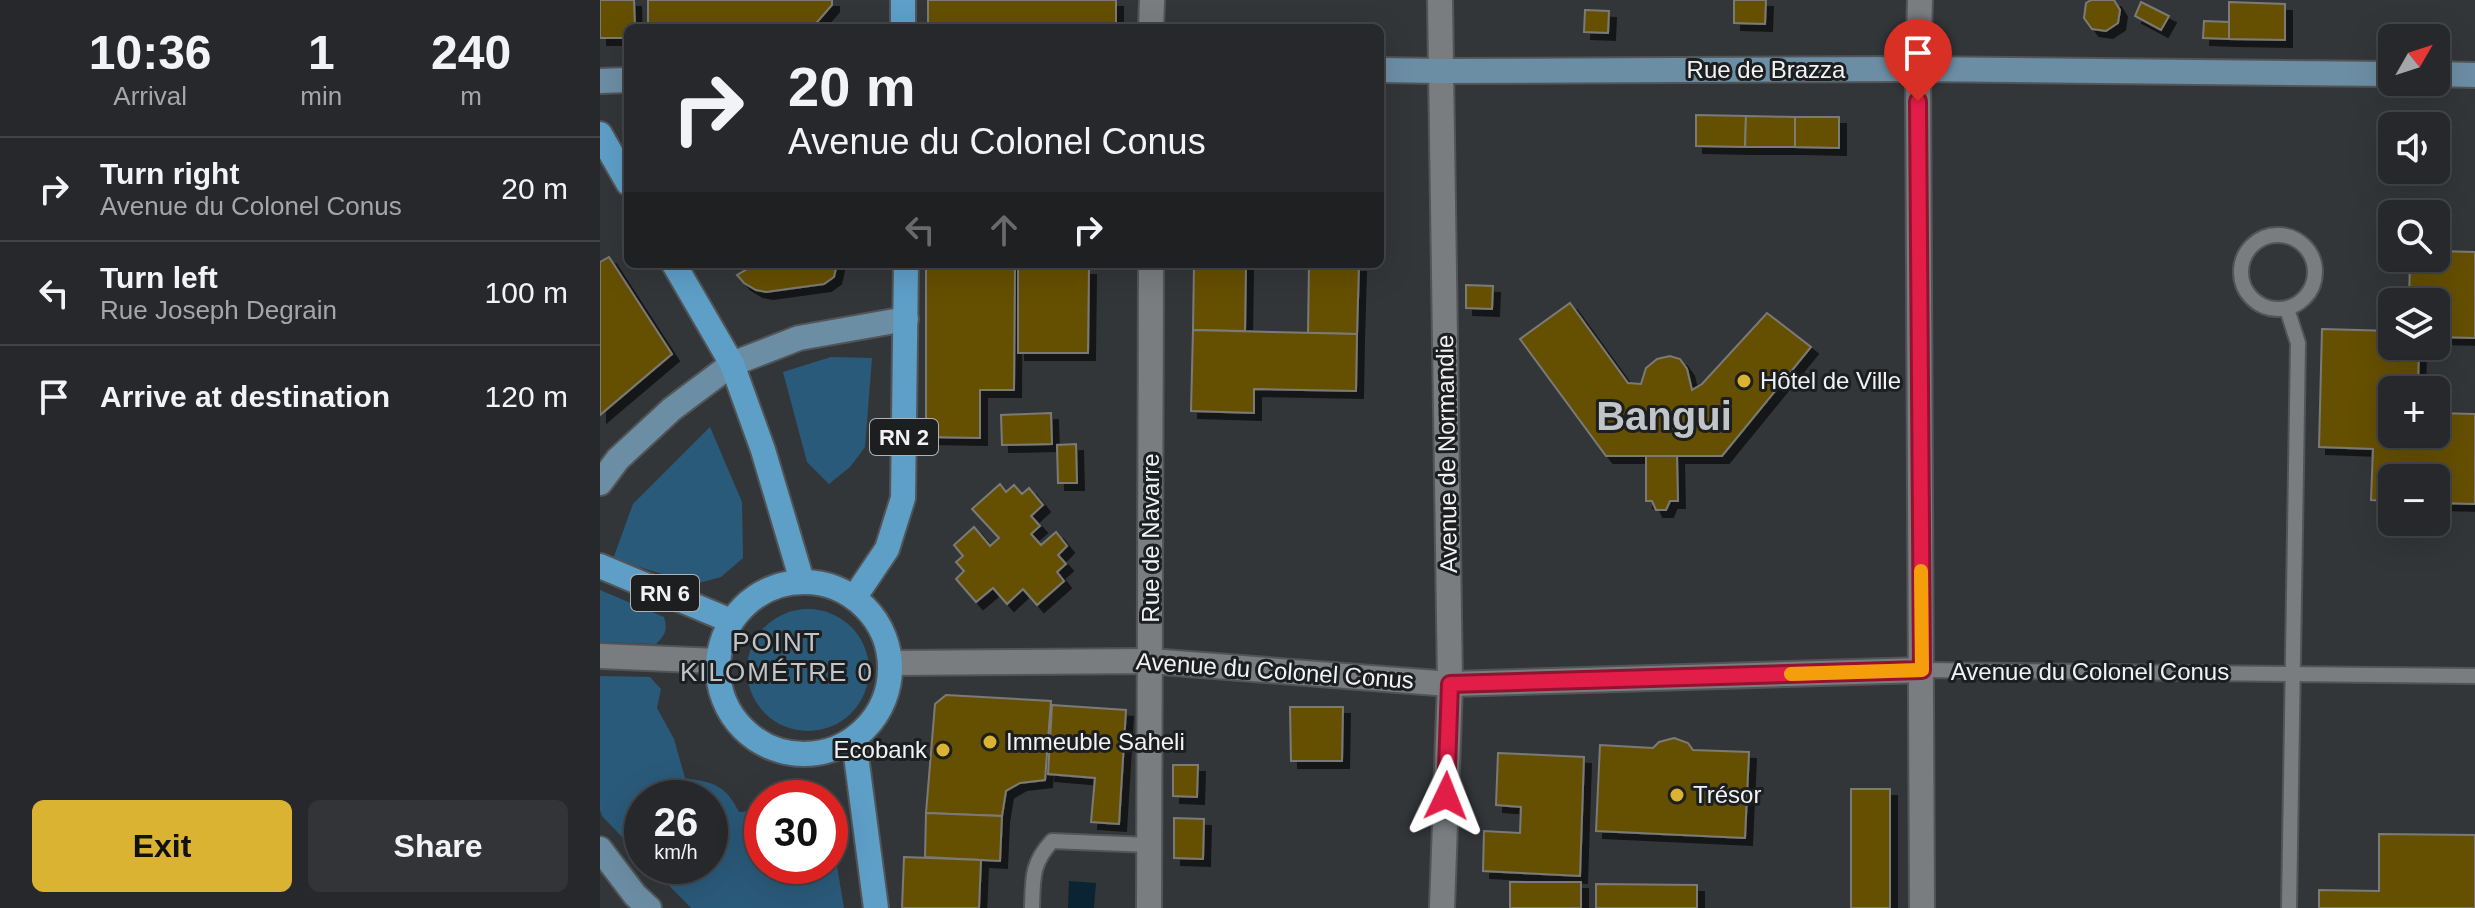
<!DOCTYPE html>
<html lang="en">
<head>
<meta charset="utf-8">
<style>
	body { margin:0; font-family:Helvetica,sans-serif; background:#323437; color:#f1f3f6; height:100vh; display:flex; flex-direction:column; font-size:30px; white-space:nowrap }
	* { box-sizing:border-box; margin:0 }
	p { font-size:26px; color:#a4a6a9 }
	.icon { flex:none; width:44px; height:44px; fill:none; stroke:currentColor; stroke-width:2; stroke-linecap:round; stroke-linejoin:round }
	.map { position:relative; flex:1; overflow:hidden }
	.panel { display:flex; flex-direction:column; background:#26282b; width:600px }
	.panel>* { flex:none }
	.guide { position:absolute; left:24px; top:24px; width:760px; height:244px; border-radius:12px; box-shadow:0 8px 32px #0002,0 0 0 2px #424447; background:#26282b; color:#f1f3f6; overflow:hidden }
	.needle { width:52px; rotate:51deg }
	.controls { position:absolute; left:1778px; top:24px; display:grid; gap:16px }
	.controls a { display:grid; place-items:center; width:72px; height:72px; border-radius:12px; background:#26282b; box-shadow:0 8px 32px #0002,0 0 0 2px #424447; font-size:40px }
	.speed { position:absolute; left:24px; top:780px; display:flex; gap:16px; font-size:40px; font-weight:700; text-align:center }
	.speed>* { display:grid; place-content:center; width:104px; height:104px; border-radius:50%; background:#26282b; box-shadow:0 8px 32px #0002,0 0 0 2px #424447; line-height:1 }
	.speed small { font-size:20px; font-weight:400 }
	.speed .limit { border:12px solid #d22; background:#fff; color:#111 }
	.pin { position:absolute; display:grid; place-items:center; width:68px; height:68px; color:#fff; margin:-82px -34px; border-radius:50% 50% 50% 0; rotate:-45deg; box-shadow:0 0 8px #0007 }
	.pin .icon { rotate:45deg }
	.me { position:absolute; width:88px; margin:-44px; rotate:2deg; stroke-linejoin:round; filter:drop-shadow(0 0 6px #0008) }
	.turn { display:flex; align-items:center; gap:28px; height:168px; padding:0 32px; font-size:36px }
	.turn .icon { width:104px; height:104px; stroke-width:2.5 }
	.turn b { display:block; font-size:56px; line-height:68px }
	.lanes { display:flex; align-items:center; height:76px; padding:0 32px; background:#0003; justify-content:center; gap:40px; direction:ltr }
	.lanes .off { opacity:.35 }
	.eta { display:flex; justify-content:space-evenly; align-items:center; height:136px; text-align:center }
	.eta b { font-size:48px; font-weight:700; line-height:56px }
	.cta { display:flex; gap:16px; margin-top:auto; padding:16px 32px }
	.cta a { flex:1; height:92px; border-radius:12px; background:#dab333; color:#111; font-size:32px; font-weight:700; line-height:92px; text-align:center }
	.cta a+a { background:#323437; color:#f1f3f6 }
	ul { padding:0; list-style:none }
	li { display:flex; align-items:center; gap:24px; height:104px; padding:0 32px; border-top:2px solid #424447 }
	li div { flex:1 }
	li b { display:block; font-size:30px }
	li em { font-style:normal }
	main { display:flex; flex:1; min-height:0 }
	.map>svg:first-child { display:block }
	.green { fill:#2a5a7a }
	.water { fill:#0b2434 }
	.building { fill:#655005; stroke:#7b7a76; stroke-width:2; filter:url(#shadow) }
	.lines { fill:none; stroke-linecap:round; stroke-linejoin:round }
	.lane-casing { stroke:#525557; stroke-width:18 }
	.street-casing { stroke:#525557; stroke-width:28 }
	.secondary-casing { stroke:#525557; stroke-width:28 }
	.primary-casing { stroke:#525557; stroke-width:28 }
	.lane { stroke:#7a7d80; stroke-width:14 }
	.street { stroke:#7a7d80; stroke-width:24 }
	.secondary { stroke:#6c8ea4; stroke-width:24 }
	.primary { stroke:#5e9fc8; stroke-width:24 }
	.route-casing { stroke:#92132f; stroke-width:20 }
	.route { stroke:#e11d48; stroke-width:14 }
	.slow { stroke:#f59e0b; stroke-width:14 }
	.poi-dot { fill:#dab333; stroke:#1c1e1f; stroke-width:3 }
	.labels { text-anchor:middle; stroke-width:6; stroke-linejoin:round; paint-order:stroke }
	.shield { fill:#1c1e1f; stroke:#b0b2b4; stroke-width:2 }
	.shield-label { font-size:22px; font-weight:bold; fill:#f0f2f4 }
	.street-label { font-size:24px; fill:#f0f2f4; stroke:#1c1e1f }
	.poi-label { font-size:24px; fill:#f0f2f4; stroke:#1c1e1f; text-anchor:start }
	.neighbourhood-label { font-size:26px; letter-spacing:2px; fill:#c1c5c8; stroke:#1c1e1f }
	.town-label { font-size:40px; font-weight:bold; fill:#c1c5c8; stroke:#1c1e1f }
</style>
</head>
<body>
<main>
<section class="panel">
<div class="eta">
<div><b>10:36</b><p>Arrival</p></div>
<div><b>1</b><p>min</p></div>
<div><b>240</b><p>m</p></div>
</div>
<ul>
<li><svg class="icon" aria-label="right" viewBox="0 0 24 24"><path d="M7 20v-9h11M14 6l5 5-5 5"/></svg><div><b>Turn right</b><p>Avenue du Colonel Conus</p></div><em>20 m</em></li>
<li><svg class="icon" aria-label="left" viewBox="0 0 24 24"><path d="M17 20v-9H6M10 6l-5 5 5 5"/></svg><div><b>Turn left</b><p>Rue Joseph Degrain</p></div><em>100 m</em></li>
<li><svg class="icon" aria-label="arrive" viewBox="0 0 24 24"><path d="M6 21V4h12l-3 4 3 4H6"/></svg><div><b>Arrive at destination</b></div><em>120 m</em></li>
</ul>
<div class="cta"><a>Exit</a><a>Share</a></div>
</section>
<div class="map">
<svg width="1875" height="908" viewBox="0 0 1875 908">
	<defs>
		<filter id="shadow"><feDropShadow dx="7" dy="7" stdDeviation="0" flood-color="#0009"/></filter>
	</defs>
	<rect width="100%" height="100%" fill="#333639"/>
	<g class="green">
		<polygon points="231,357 272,358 265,447 250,467 229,484 207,462 183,372"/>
		<polygon points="110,427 142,502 143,558 121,577 95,584 13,559 33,504"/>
		<path d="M 0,590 L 64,617 C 68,630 65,635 56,644 L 0,642 Z"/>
		<circle cx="208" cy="670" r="61"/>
		<path d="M 0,676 L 50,677 L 61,689 L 57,708 L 74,739 L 85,778 C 114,783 125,784 139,812 L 162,810 L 162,866 L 230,866 L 230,853 L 237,866 L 244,908 L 91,908 L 50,866 L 110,866 L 110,798 L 42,798 L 42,858 L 2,816 L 0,810 Z"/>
	</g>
	<polygon class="water" points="469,881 496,883 494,908 468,908"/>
	<g class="building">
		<polygon points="0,0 34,0 35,28 28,28 28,38 0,38"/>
		<polygon points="48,0 232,0 232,5 212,28 48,28"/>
		<polygon points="328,0 516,0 516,28 328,25"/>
		<polygon points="1134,0 1166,0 1165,24 1134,23"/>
		<polygon points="1491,0 1514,0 1520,10 1518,23 1506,31 1492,29 1484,18 1486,3"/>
		<polygon points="1541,2 1569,16 1561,30 1535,16"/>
		<polygon points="1629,2 1685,4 1685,40 1629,39"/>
		<polygon points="985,10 1009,11 1008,33 984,32"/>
		<polygon points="1604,21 1629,22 1629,39 1603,38"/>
		<polygon points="1096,115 1146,116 1145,147 1096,146"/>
		<polygon points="1146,116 1195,117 1195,147 1145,147"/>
		<polygon points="1195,117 1239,117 1239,148 1195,147"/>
		<polygon points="1836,251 1875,252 1875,338 1836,337 1836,302 1809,302 1810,258 1836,258"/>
		<polygon points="9,257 72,354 0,415 0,262"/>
		<polygon points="156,264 237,264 234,277 224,284 166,292 156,290 144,283 137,275"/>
		<polygon points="326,264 415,264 414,390 380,390 380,438 326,437"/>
		<polygon points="594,264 646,264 645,331 593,330"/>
		<polygon points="709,265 759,265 757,334 708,333"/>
		<polygon points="418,268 489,268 488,353 418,353"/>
		<polygon points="866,285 893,286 892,309 866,308"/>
		<polygon points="970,303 1028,383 1041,384 1046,368 1057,359 1070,356 1080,359 1087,369 1092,390 1102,384 1167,313 1211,347 1122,456 1006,456 920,339"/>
		<polygon points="1722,329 1792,331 1792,346 1819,346 1818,390 1792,390 1792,434 1836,434 1836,413 1875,414 1875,504 1836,503 1836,478 1792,478 1792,501 1771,500 1773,449 1719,447"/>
		<polygon points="593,330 757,334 756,391 654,389 654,413 591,411"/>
		<polygon points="451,413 452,444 402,445 401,415"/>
		<polygon points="476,444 477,483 458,483 457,445"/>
		<polygon points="1046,456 1077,456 1078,501 1070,501 1066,510 1056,510 1052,501 1046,501"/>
		<polygon points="400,484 406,492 414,485 422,494 429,488 443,505 431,516 440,526 431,534 441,545 456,532 467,546 458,555 466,564 457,572 464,581 437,605 423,589 407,604 393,588 376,602 356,579 364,571 356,562 363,556 354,545 374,527 390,546 399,538 372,509"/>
		<polygon points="346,695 451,701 445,780 420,783 406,791 402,816 326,813 335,704"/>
		<polygon points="452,705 526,710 519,824 491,822 495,778 448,774"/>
		<polygon points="690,707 743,707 742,761 691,761"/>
		<polygon points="1074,738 1088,743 1093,750 1149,752 1145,838 996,831 1000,745 1053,748 1059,742"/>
		<polygon points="898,753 984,757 980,876 883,871 884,831 920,833 921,807 896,805"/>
		<polygon points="573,765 598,765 597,797 573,796"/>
		<rect x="1251" y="789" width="39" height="119"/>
		<polygon points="326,813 402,816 400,861 325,857"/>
		<polygon points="574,818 604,819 603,859 574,858"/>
		<polygon points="1779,834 1875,835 1875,908 1719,908 1719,890 1779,891"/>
		<polygon points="304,857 381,860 379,908 302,908"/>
		<rect x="910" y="882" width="71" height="26"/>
		<polygon points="996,884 1097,885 1097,908 996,908"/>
	</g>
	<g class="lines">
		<g class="lane-casing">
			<g id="lane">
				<circle cx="1678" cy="272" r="37"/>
				<polyline points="1687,309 1698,343 1689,908"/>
				<polyline points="1322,670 1875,676"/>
				<path d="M 432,908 C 433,879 431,864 452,841 L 549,845"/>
			</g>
		</g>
		<g class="street-casing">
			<g id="street">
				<polyline points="840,0 850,684 842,908"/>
				<polyline points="1320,0 1318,69 1322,908"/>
				<polyline points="551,28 552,0"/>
				<polyline points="0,656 117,661"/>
				<polyline points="290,663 550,661 850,684 1322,670"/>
				<polyline points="549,908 551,264"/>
			</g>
		</g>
		<g class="secondary-casing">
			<g id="secondary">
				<polyline points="780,70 842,71 1318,69 1792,74"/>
				<polyline points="1836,74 1875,75"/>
				<polyline points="0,81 28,80"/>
				<polyline points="0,483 18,459 72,409 132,364 199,338 306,319"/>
				<polyline points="0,849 35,895 49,908"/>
			</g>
		</g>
		<g class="primary-casing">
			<g id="primary">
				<polyline points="303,0 303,28"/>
				<polyline points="0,134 28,183"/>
				<polyline points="74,264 132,364 163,450 202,581"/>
				<polyline points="0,566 131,621"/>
				<circle cx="204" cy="668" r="86"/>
				<polyline points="254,598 287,549 303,498 306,264"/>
				<polyline points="254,740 276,908"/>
			</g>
		</g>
		<use href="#lane" class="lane"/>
		<use href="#street" class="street"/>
		<use href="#secondary" class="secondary"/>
		<use href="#primary" class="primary"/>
	</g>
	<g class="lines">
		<g class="route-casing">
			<polyline id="route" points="846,796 850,684 1322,670 1318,101"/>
		</g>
		<use href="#route" class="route"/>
		<polyline class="slow" points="1191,674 1322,670 1321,571"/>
	</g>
	<g class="poi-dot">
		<circle cx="1144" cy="381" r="8"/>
		<circle cx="390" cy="742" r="8"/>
		<circle cx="343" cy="750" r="8"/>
		<circle cx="1077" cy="795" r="8"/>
	</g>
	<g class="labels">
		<g class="shield">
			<rect x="270" y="419" width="68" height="36" rx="6"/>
			<rect x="31" y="575" width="68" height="36" rx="6"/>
		</g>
		<g class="shield-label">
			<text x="304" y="445">RN 2</text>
			<text x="65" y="601">RN 6</text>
		</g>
		<g class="street-label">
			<text x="1166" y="78">Rue de Brazza</text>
			<text transform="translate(847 454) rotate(-91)" y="8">Avenue de Normandie</text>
			<text transform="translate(551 538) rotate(-90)" y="8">Rue de Navarre</text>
			<text transform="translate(675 671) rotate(4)" y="8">Avenue du Colonel Conus</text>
			<text x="1490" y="680">Avenue du Colonel Conus</text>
		</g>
		<g class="poi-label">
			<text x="1160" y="389">Hôtel de Ville</text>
			<text x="406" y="750">Immeuble Saheli</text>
			<text x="327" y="758" text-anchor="end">Ecobank</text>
			<text x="1093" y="803">Trésor</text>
		</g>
		<g class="neighbourhood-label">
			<text x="177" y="651">POINT<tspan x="177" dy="30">KILOMÉTRE 0</tspan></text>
		</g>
		<g class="town-label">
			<text x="1064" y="430">Bangui</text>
		</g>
	</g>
</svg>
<div class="controls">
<a><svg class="needle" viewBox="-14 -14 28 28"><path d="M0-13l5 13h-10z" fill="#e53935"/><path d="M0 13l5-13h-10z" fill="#a4a6a9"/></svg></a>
<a><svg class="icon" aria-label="sound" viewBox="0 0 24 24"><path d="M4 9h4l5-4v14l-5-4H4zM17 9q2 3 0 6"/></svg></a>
<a><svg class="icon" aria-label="search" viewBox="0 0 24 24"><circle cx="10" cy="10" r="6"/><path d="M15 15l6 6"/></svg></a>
<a><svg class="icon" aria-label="layers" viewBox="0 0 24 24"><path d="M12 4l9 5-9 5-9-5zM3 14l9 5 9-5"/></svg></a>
<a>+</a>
<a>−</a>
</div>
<div class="speed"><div>26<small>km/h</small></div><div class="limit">30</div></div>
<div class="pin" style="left:1318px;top:101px;background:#d93025"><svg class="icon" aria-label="arrive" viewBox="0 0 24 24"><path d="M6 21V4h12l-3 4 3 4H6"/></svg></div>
<svg class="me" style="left:846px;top:796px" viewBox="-20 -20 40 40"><path d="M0-17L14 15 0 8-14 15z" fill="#e11d48" stroke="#fff" stroke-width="4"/></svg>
<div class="guide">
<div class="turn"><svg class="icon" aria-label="right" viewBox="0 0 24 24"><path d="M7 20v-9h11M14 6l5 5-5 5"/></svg><div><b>20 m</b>Avenue du Colonel Conus</div></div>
<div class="lanes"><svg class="icon off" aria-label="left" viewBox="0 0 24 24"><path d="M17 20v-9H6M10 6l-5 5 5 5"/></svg><svg class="icon off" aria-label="ahead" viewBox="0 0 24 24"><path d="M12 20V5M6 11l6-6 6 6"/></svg><svg class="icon" aria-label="right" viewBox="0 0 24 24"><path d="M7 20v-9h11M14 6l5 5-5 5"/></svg></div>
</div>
</div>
</main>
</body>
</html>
